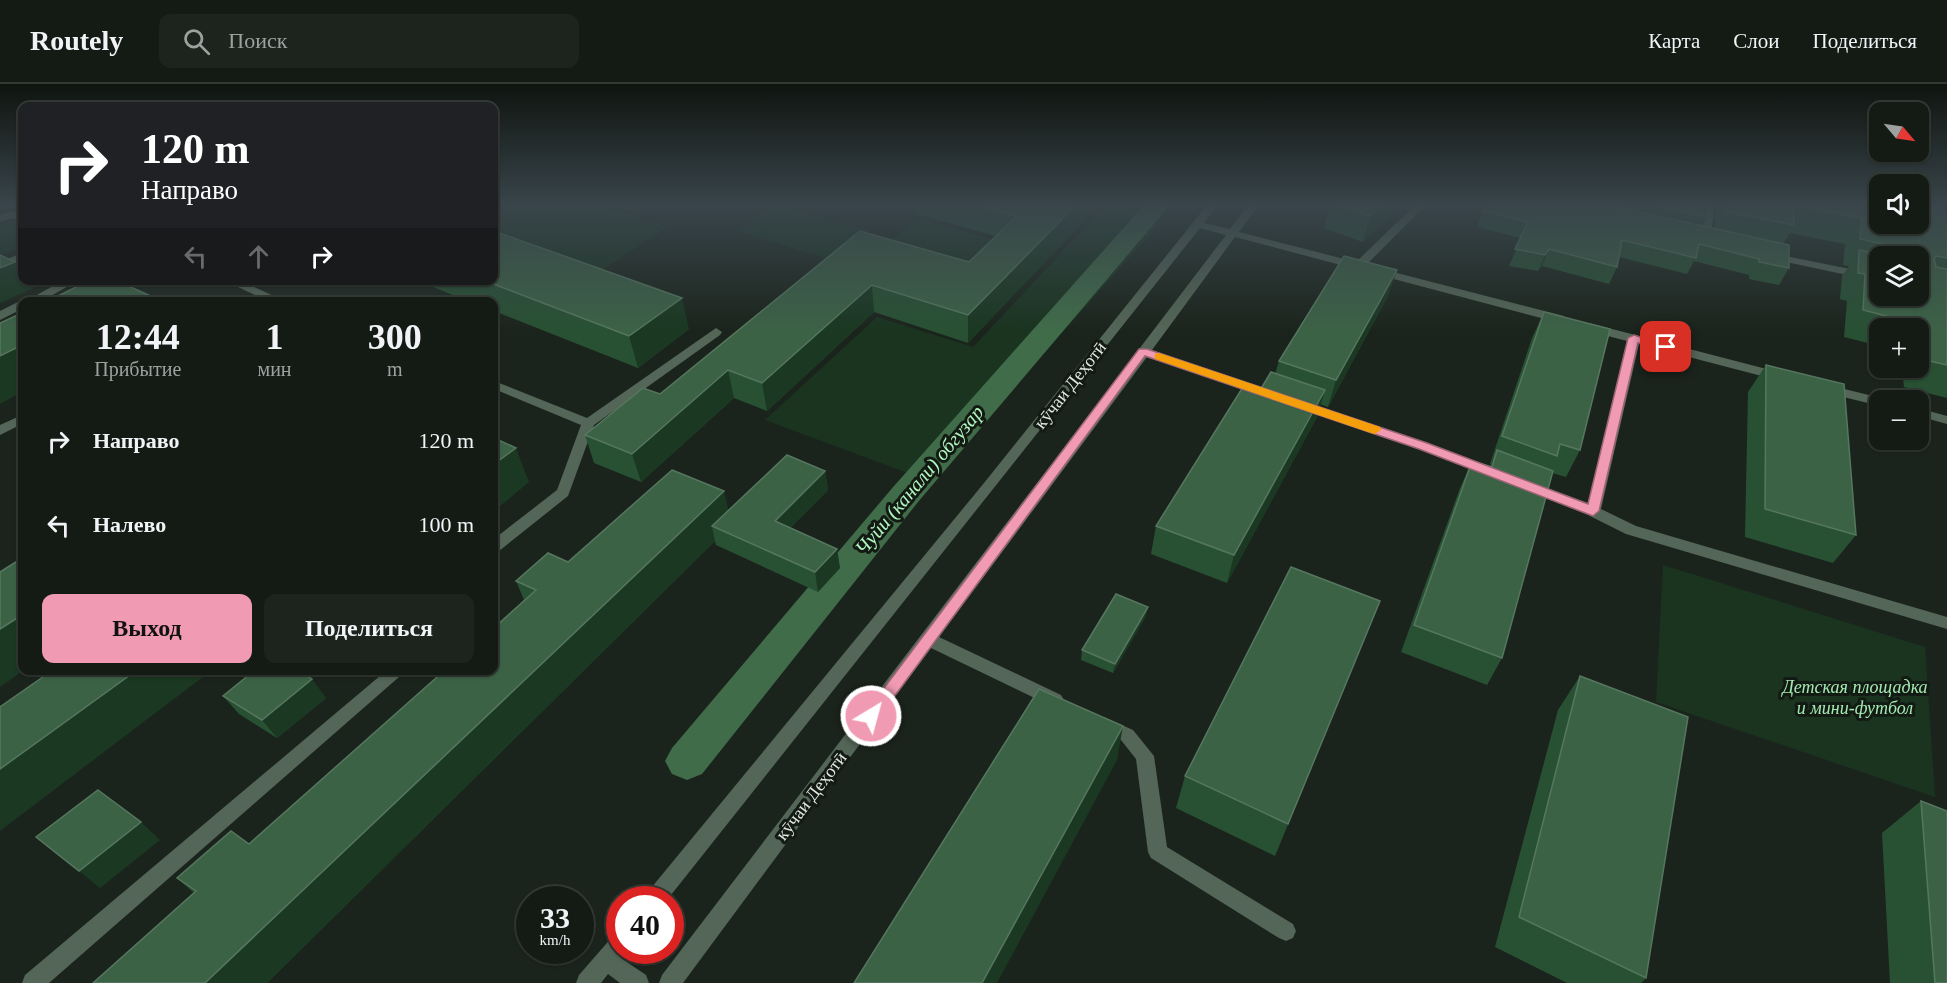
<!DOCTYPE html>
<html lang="ru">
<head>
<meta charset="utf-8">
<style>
	body { margin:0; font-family:"Times New Roman",serif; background:#1d241e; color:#f1f3f6; height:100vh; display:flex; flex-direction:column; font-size:22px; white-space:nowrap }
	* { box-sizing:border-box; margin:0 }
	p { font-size:20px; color:#9da1a0 }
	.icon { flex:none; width:33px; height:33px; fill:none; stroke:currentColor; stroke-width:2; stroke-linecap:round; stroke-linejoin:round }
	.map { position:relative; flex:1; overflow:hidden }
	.details { position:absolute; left:18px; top:213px; width:480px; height:378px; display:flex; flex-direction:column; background:#141b15; border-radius:12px; box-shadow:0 2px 4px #0004,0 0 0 2px #333934 }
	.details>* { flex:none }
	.banner { position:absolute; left:18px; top:18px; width:480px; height:183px; border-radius:12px; box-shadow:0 2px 4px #0004,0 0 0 2px #333934; background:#202124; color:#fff; overflow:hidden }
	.needle { width:39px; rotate:119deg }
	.buttons { position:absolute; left:1869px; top:18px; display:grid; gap:12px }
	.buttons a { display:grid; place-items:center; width:60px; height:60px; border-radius:12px; background:#141b15; box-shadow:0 2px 4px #0004,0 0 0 2px #333934; font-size:30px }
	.speed { position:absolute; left:516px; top:802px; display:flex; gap:12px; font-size:30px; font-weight:700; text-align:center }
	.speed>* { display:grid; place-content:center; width:78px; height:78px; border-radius:50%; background:#141b15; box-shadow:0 2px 4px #0004,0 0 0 2px #333934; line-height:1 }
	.speed small { font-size:15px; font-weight:400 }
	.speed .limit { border:9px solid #d22; background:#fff; color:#111 }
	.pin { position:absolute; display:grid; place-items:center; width:51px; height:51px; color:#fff; margin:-26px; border-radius:12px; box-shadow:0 3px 9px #0006 }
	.me { position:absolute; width:66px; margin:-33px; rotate:37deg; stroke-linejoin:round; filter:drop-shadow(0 0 4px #0008) }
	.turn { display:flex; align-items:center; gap:21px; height:126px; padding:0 24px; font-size:27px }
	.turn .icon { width:78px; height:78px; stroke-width:2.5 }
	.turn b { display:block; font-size:42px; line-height:51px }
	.lanes { display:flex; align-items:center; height:57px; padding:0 24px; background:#0003; justify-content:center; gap:30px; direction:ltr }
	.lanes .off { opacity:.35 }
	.eta { display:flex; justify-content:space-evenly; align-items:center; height:102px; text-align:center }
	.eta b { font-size:36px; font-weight:700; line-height:42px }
	.primary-button { display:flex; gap:12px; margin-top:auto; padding:12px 24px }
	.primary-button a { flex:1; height:69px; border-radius:12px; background:#f09ab4; color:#111; font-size:24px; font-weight:700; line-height:69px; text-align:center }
	.primary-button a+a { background:#1d241e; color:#f1f3f6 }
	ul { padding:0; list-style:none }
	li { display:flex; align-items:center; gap:18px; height:84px; padding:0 24px }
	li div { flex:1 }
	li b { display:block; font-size:22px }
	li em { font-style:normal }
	header { display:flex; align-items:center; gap:36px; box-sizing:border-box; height:84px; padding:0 30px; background:#141b15; border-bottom:2px solid #333934 }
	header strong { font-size:28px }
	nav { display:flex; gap:33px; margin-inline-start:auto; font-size:21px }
	.search { width:420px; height:54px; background:#1d241e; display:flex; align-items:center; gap:15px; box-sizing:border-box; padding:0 21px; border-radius:12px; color:#9da1a0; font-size:22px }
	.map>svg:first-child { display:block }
	.green { fill:#1a3420 }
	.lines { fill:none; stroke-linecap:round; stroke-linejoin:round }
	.canal { fill:#406c4a; fill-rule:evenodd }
	.minor { fill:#546657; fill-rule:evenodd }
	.wall { fill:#285133; fill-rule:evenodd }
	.shaded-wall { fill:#1a3822 }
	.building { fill:#3c6246; stroke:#56775f; stroke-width:1.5 }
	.route { fill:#f09ab4; stroke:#9c6475; stroke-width:1.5 }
	.slow { fill:#f59e0b }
	.labels { text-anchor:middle; stroke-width:6; stroke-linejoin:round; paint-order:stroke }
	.street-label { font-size:18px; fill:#e3e9e4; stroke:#121a13 }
	.park-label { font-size:18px; font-style:italic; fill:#a4e9b2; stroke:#121a13 }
	.water-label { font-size:20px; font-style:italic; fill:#b0f6be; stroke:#121a13 }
</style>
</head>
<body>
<header>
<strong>Routely</strong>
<div class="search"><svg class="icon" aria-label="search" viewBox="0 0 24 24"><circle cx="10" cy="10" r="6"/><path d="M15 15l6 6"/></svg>Поиск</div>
<nav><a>Карта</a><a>Слои</a><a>Поделиться</a></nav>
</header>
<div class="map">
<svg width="1947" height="899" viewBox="0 0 1947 899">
	<rect width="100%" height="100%" fill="#1b241c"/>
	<g class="green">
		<polygon points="494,121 600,121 668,143 591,193 494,158"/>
		<polygon points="772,121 780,121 870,147 834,177 736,147"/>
		<polygon points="1106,121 1118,121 1165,134 929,397 765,336 877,233 973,263"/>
		<polygon points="918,134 1010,161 944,224 874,169"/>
		<polygon points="10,136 22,141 22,163 0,172 0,140"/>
		<polygon points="1663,481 1925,563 1935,713 1656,618"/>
	</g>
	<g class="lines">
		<polygon class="canal" points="1144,121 1170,121 918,418 702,690 687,696 672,690 665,677 672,664 894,402"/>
		<g class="minor">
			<polygon points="1207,121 1218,121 1204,139 1230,145 1248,121 1259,121 1239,148 1356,178 1415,121 1426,121 1366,181 1564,232 1566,235 1560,239 1235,153 1152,266 1428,359 1494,384 1496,387 1494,390 1484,390 1418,365 1147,273 939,553 1061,611 1064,616 1061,621 1055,623 1049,621 931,564 683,899 659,899 662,891 1226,151 1200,144 667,816 644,816 647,809 984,399"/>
			<polygon points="1705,121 1715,121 1710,157 1705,160 1700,157"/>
			<polygon points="12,127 22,131 22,138 12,134 0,138 0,131"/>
			<polygon points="22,169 22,176 0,185 0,178"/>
			<polygon points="1771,169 1880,191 1880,198 1767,174 1765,172"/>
			<polygon points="64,196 79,196 40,218 24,218"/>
			<polygon points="223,196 239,196 287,218 270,218"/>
			<polygon points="18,218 22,218 22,225 0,236 0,227"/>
			<polygon points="1589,239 1786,290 1787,293 1781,297 1639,260 1601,425 1636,442 1947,533 1947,545 1626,450 1588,431 1523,405 1521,402 1523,399 1528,397 1588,419 1627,257 1585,246 1585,240"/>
			<polygon points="716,244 722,248 720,251 594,341 568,412 499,467 494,468 494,455 557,406 581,341 494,305 494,297 587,334"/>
			<polygon points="1824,300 1885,315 1886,316 1880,316 1880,322 1819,307 1818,304 1819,301"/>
			<polygon points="1918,324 1947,332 1947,340 1918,332"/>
			<polygon points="22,331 22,340 0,351 0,341"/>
			<polygon points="387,586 407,586 49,899 22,899 25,891"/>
			<polygon points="1104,633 1133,646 1154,672 1167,763 1293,840 1296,847 1293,854 1286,857 1279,854 1151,774 1148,768 1136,675 1121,656 1098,645 1095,640 1098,635"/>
			<polygon points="620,849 620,867 627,867 621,874 646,891 649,899 620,899 608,890 601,899 576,899 579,891 613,852"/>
		</g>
	</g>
	<g class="wall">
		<polygon points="612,121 646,121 634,129"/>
		<polygon points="916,121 1099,121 968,259 874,228 767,327 734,314 641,398 594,379 585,351 660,310 860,147 969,178 996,152 916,130"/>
		<polygon points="1330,121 1403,121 1363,158 1324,144"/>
		<path d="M 1486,121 L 1709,121 L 1707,133 L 1702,142 L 1714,145 L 1716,121 L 1880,121 L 1947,132 L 1947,314 L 1904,303 L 1902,284 L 1918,284 L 1918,244 L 1880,244 L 1880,262 L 1844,253 L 1847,217 L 1840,215 L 1842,192 L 1849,182 L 1843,181 L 1845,160 L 1790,149 L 1783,160 L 1789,184 L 1779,201 L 1749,195 L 1749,191 L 1694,177 L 1687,190 L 1619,173 L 1617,183 L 1609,200 L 1542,182 L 1538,187 L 1509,182 L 1521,154 L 1477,143 ZM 1880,172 L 1918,172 L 1918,212 Z"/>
		<polygon points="416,196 494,196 689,245 638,284 494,227 494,218 470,218"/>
		<polygon points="1388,212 1328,323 1320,320 1317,333 1227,499 1151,470 1156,442 1259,308 1275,290 1279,277"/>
		<polygon points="1544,228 1580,366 1566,393 1552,389 1502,574 1487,601 1401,568 1460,404 1472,377 1490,382 1491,380 1490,380 1532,254"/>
		<polygon points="1766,281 1856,451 1833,479 1745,453 1748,308"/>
		<polygon points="825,387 828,406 790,444 837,465 840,484 818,508 716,461 715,457 267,899 194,809 177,794 249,760 524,516 516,497 568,478 729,426"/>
		<polygon points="1380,517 1275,772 1176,724 1185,692"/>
		<polygon points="1146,532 1113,589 1081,576 1082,566"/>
		<polygon points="1580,592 1646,894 1641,899 1567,899 1495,863 1558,626"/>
		<polygon points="223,612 326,614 277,654 239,630"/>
		<polygon points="1921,717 1947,899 1890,899 1882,749"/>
	</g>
	<g class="shaded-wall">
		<polygon points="633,121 646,121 634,129"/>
		<polygon points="1076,121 1099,121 968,259 968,231"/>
		<polygon points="1383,121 1403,121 1363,158 1370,132"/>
		<polygon points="1549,165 1542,182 1538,187 1545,171"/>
		<polygon points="15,178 22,188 22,196 29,196 34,204 0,219 0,184"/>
		<polygon points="1397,186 1388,212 1328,323 1336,296"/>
		<polygon points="872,201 874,228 767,327 762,299"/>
		<polygon points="682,214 689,245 638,284 629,252"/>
		<polygon points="22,261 22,308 0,320 0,272"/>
		<polygon points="728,286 734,314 641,398 632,370"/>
		<polygon points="1325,306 1317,333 1227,499 1234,471"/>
		<polygon points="516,364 529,398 494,427 494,380"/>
		<polygon points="825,387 828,406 778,456 775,437"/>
		<polygon points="724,407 732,441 712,442 715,457 267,899 205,899"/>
		<polygon points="837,465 840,484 818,508 815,488"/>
		<polygon points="1148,523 1146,532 1113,589 1115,580"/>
		<polygon points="22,531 22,586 24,586 0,603 0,545"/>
		<polygon points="137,586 212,586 0,747 0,685"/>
		<polygon points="312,595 326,614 277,654 262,636"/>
		<polygon points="1123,642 1117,676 997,899 982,899"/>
		<polygon points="141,738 160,756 100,804 79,787"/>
	</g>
	<g class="building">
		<polygon points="978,121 1076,121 968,231 872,201 762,299 728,286 632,370 585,351 643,304 660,310 860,147 969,178 1017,132"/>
		<polygon points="1337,121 1383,121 1370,132"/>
		<polygon points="1486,121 1607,121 1789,161 1789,184 1759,178 1759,175 1699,160 1696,174 1622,156 1617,183 1549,165 1545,171 1515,165 1528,138 1482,127"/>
		<polygon points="1652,121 1709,121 1707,133"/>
		<polygon points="1728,121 1793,121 1794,141 1727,128"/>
		<polygon points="1795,121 1880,121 1880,140 1918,140 1918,121 1943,121 1945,132 1947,132 1947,174 1937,172 1934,174 1936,183 1947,185 1947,281 1925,276 1921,241 1863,226 1865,190 1858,189 1859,166 1890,172 1880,172 1880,212 1918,212 1918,172 1899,172 1900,172 1900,164 1860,155 1862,134"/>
		<polygon points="494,147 682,214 629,252 483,196 494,196"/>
		<polygon points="0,171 15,178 0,184"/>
		<polygon points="1344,172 1397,186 1336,296 1279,277"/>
		<polygon points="90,196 115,196 164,218 46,218"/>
		<polygon points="1544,228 1610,245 1580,366 1560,360 1557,372 1502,352"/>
		<polygon points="22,229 22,261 0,272 0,239"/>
		<polygon points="1766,281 1844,300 1856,451 1765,425"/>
		<polygon points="1271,288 1325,306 1234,471 1156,442 1243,303 1259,308"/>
		<polygon points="494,354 516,364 494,380"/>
		<polygon points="1497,366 1553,387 1502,574 1414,541 1472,377 1492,383"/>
		<polygon points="787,371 825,387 775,437 837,465 815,488 712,442"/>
		<polygon points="672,386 724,407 205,899 93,899 196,807 177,794 231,747 249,760 445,586 494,586 494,544 536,506 516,497 548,469 568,478"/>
		<polygon points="22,474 22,531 0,545 0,488"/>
		<polygon points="1291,483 1380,517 1288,740 1185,692"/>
		<polygon points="1116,510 1148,523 1115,580 1082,566"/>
		<polygon points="53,586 137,586 0,685 0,623"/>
		<polygon points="255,586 298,586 312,595 262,636 223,612"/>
		<polygon points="1580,592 1688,633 1646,894 1519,833"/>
		<polygon points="1039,605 1123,642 982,899 854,899"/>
		<polygon points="98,706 141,738 79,787 36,753"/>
		<polygon points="1921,717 1947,727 1947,899 1935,899"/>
	</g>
	<linearGradient id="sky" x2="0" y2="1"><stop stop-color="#0f140f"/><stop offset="0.49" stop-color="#39454b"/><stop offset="1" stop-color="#39454b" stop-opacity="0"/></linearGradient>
	<rect width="1947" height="247" fill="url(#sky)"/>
	<polygon class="route" points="1634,251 1672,263 1666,266 1638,259 1599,427 1593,432 1419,365 1145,272 877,636 871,638 866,636 863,632 1139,265 1147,265 1427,359 1588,420 1628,254"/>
	<polygon class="slow" points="1159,269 1380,343 1381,346 1375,350 1371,349 1155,275 1155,270"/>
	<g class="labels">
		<g class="street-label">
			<text transform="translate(1070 301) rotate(-52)" y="6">кӯчаи Деҳотӣ</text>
			<text transform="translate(811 712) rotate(-53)" y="6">кӯчаи Деҳотӣ</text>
		</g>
		<g class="park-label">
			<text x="1855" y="609">Детская площадка<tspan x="1855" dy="21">и мини-футбол</tspan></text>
		</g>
		<g class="water-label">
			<text transform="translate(919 396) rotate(-50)" y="7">Чуйи (канали) обгузар</text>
		</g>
	</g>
</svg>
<div class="buttons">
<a><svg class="needle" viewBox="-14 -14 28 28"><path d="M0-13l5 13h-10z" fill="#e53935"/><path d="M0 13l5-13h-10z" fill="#9da1a0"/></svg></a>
<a><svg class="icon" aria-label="sound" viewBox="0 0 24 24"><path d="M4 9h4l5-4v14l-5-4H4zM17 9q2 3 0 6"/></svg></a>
<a><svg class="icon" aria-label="layers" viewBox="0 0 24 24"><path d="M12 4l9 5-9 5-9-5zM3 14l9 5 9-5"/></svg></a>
<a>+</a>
<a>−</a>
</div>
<div class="speed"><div>33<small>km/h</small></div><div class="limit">40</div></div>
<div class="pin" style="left:1666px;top:263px;background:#d93025"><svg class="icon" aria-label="arrive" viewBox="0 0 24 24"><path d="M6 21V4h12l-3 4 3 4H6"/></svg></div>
<svg class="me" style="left:871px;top:632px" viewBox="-20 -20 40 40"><circle r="17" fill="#f09ab4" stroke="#fff" stroke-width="3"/><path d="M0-11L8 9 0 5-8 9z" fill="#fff"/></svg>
<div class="banner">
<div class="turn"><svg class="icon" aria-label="right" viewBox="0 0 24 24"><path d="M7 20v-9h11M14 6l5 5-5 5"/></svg><div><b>120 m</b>Направо</div></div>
<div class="lanes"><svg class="icon off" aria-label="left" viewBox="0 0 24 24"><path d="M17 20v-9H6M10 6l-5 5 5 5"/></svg><svg class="icon off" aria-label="ahead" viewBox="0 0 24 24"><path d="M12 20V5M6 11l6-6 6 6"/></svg><svg class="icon" aria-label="right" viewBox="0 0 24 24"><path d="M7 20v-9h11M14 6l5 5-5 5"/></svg></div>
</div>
<section class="details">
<div class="eta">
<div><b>12:44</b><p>Прибытие</p></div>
<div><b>1</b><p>мин</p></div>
<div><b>300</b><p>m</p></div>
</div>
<ul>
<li><svg class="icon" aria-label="right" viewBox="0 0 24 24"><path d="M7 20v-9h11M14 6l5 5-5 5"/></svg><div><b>Направо</b></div><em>120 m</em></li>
<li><svg class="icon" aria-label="left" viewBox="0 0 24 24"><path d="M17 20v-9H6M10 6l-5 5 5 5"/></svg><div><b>Налево</b></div><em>100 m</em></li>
</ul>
<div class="primary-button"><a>Выход</a><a>Поделиться</a></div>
</section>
</div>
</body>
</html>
